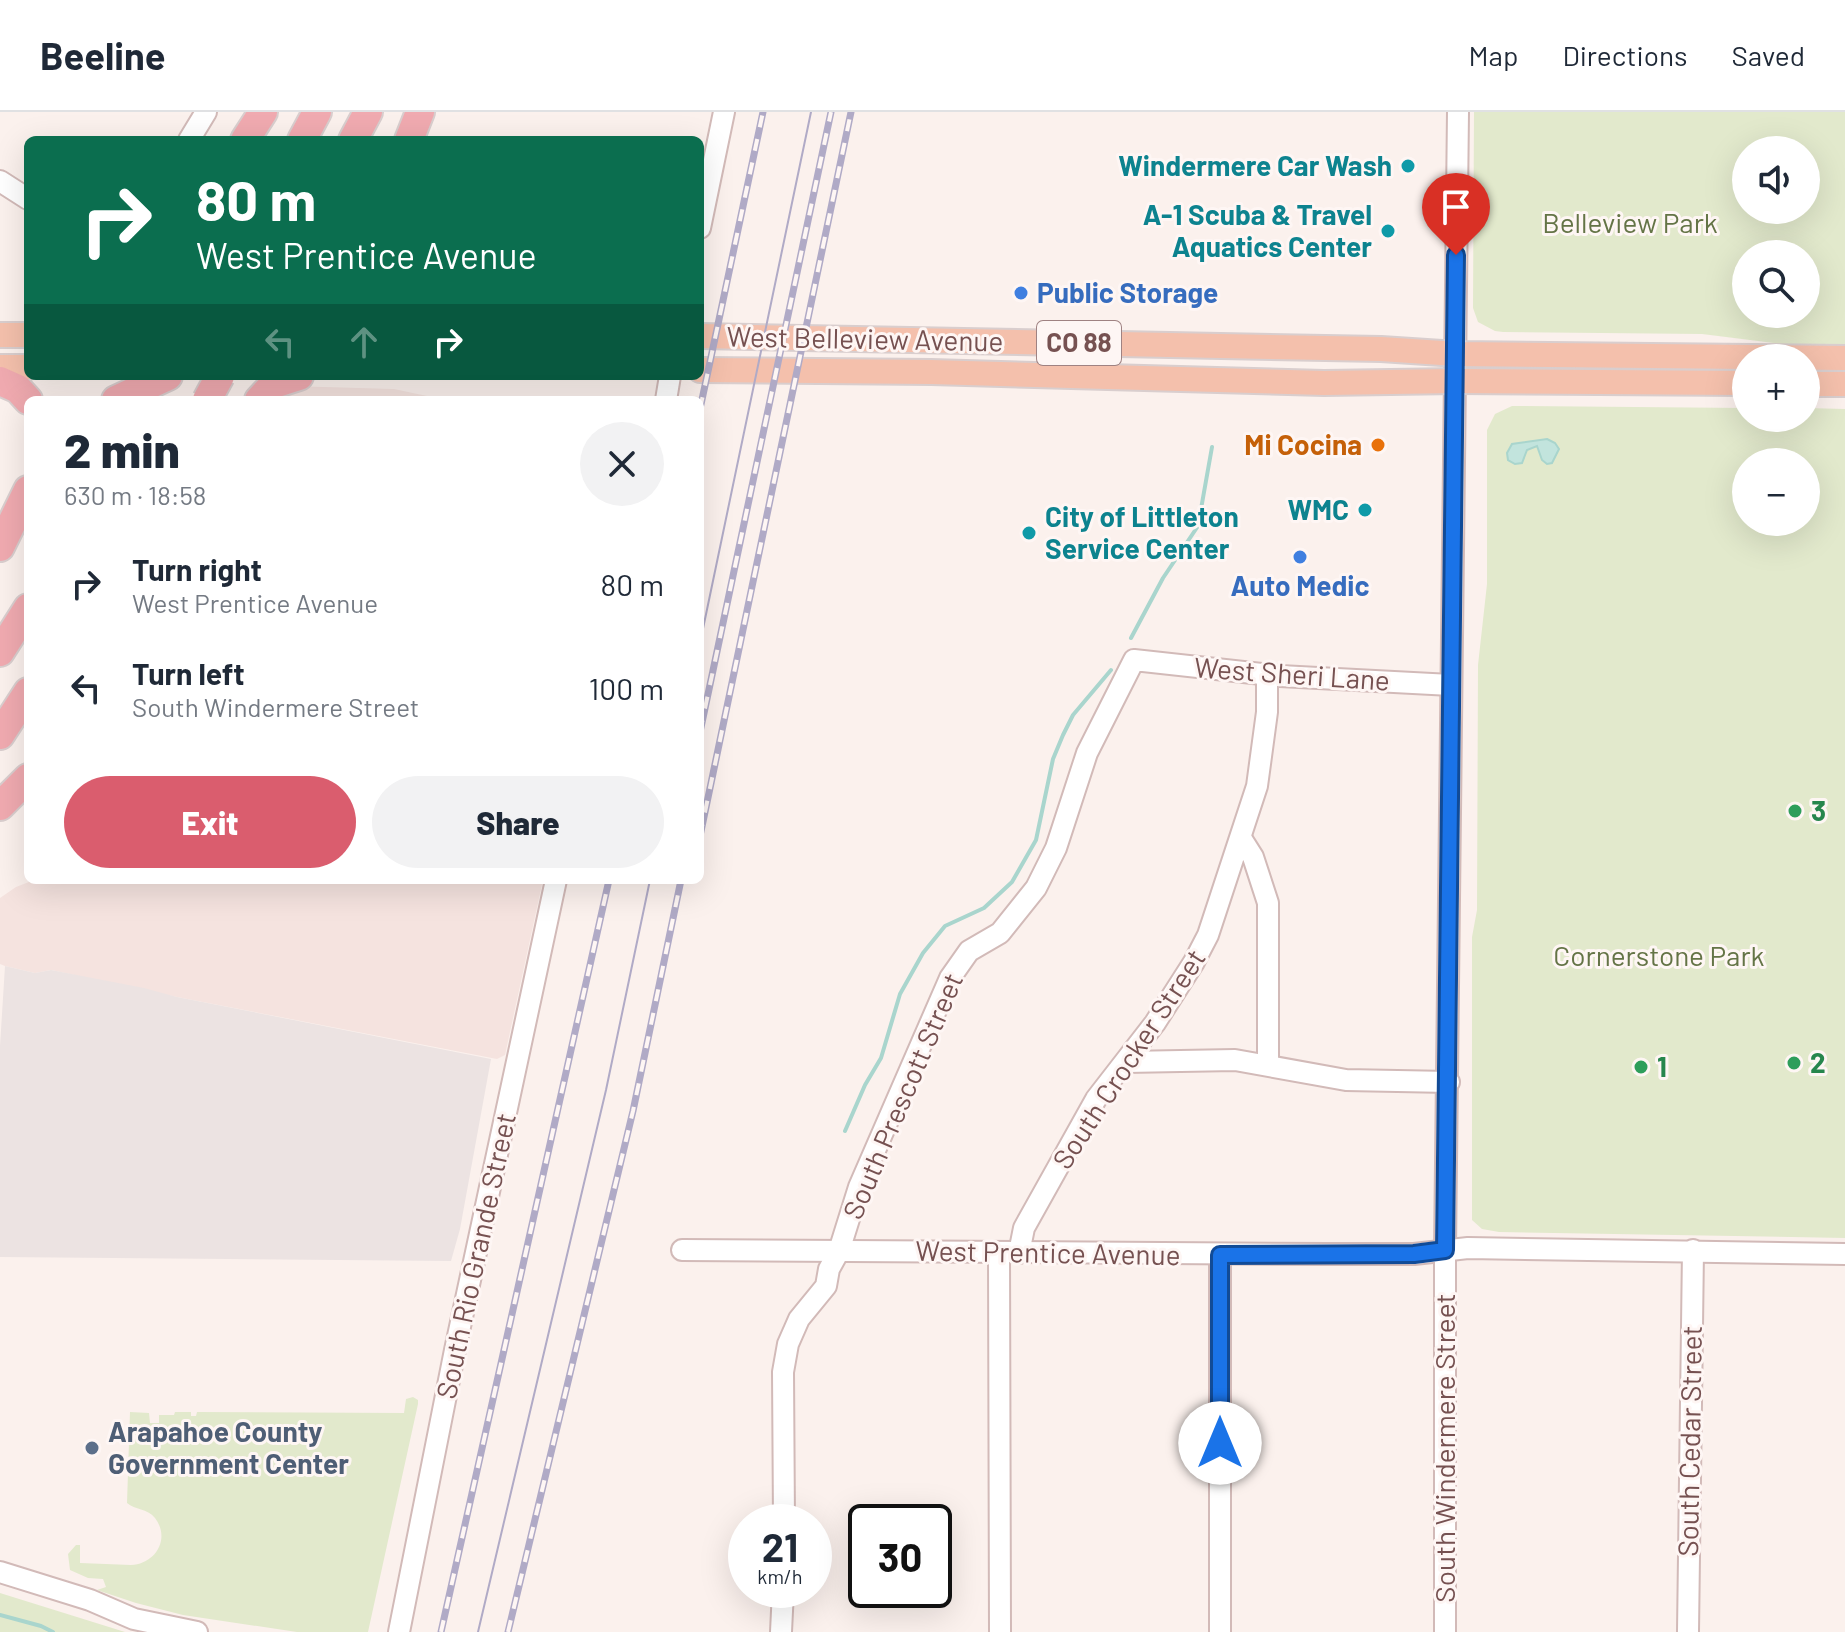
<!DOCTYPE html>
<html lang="en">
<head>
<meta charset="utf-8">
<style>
	body { margin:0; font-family:Barlow,sans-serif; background:#f2f2f3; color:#1f2937; height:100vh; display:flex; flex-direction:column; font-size:30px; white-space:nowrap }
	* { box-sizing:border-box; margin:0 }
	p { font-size:26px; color:#747a83 }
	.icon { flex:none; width:44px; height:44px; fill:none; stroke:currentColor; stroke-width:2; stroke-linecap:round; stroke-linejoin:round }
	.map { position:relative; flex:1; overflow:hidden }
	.side { position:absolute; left:24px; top:284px; width:680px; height:488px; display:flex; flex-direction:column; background:#fff; border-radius:12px; box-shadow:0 8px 32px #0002 }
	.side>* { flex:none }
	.banner { position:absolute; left:24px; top:24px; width:680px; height:244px; border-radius:12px; box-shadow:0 8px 32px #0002; background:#0b6e4f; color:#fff; overflow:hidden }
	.tools { position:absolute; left:1732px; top:24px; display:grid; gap:16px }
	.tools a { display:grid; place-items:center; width:88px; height:88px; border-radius:50%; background:#fff; box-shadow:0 8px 32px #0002; font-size:40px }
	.speed { position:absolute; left:728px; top:1392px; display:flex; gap:16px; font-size:40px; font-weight:700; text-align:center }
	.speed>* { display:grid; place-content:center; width:104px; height:104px; border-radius:50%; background:#fff; box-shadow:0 8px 32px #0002; line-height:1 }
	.speed small { font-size:20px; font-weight:400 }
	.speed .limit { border:4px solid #111; border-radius:12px; background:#fff; color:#111 }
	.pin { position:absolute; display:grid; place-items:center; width:68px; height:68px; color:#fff; margin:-82px -34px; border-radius:50% 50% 50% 0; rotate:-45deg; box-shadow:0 0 8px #0007 }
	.pin .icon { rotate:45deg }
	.me { position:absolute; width:88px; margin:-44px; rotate:0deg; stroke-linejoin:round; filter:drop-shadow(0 0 6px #0008) }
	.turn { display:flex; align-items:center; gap:28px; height:168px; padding:0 40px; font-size:36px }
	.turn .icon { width:104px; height:104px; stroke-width:2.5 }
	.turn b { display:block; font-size:56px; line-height:68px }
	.lanes { display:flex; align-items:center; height:76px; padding:0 40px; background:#0003; justify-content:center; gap:40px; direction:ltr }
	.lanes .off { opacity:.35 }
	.round { display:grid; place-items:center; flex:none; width:84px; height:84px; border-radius:42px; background:#f2f2f3 }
	.head { display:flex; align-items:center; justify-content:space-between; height:136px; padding:0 40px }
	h1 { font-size:48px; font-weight:800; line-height:60px }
	.cta { display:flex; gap:16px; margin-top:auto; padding:16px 40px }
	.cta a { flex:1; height:92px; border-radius:48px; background:#da5d6e; color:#fff; font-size:32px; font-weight:800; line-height:92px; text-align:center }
	.cta a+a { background:#f2f2f3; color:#1f2937 }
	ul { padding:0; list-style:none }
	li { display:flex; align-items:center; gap:24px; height:104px; padding:0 40px }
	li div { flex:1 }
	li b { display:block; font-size:30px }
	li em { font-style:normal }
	header { display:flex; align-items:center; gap:48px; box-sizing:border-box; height:112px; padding:0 40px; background:#fff; border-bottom:2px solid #e0e1e3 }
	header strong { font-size:38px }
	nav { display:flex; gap:44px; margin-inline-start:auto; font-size:28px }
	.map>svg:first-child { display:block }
	.residential { fill:#f5e3df }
	.industrial { fill:#ece3e2 }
	.green { fill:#e2e9cc; fill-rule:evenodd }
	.water { fill:#c2e4dd; stroke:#a9d5cd; stroke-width:2 }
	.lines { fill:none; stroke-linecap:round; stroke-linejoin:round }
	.stream { stroke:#a9d5cd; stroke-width:4 }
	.minor-casing { stroke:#d2bab8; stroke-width:24 }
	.major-casing { stroke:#d9cece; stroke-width:28 }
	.highway-casing { stroke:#d9cece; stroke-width:32 }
	.minor { stroke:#fff; stroke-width:20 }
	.major { stroke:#f4c0ac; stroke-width:24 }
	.highway { stroke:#f0aab0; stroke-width:28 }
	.tram { stroke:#b0aac6; stroke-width:2 }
	.rail-casing { stroke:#b0aac6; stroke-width:7 }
	.rail { stroke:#fef6f4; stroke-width:4; stroke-dasharray:12; stroke-linecap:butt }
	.highway-bridge-casing { stroke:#d9cece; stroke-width:32; stroke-linecap:butt }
	.highway-bridge { stroke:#f0aab0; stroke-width:28 }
	.route-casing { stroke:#114b97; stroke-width:20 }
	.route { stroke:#1a73e8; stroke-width:14 }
	.culture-dot { fill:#0f9aa8; stroke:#fef6f4; stroke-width:3 }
	.shop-dot { fill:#3f7fe0; stroke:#fef6f4; stroke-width:3 }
	.food-dot { fill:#e8710a; stroke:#fef6f4; stroke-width:3 }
	.leisure-dot { fill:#2e9e5b; stroke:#fef6f4; stroke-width:3 }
	.service-dot { fill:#5c6f8a; stroke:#fef6f4; stroke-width:3 }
	.labels { text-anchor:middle; stroke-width:6; stroke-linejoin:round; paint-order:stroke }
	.shield { fill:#fef6f4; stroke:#9f8282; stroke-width:2 }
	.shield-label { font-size:26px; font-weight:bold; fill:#765151 }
	.culture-label { font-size:28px; font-weight:bold; fill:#0d838f; stroke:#fef6f4; text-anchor:end }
	.park-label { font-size:28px; fill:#647446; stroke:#fef6f4 }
	.shop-label { font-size:28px; font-weight:bold; fill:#366cbe; stroke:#fef6f4; text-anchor:start }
	.street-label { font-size:28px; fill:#765151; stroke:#fef6f4 }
	.food-label { font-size:28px; font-weight:bold; fill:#c56008; stroke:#fef6f4; text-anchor:end }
	.leisure-label { font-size:28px; font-weight:bold; fill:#27864d; stroke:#fef6f4; text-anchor:start }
	.service-label { font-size:28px; font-weight:bold; fill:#4e5e75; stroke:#fef6f4; text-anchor:start }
</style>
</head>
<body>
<header>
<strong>Beeline</strong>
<nav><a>Map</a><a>Directions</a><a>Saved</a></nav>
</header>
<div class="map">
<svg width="1845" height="1520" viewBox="0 0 1845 1520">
	<rect width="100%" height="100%" fill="#fbf1ed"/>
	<g class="residential">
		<polygon points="288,274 394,277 446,288 285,288"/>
		<polygon points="34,768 543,768 505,943 497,947 177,885 51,858 35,861 5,854 0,852 0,786 16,775"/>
	</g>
	<polygon class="industrial" points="5,854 35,861 51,858 144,876 177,885 491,947 460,1117 451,1149 0,1145 0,934"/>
	<g class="green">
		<path d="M 1474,0 L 1845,0 L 1845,233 L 1789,233 L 1702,222 L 1503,220 L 1495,219 L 1478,210 L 1473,196 ZM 1746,38 L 1806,38 L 1806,98 L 1746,98 ZM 1746,142 L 1806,142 L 1806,202 L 1746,202 Z"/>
		<path d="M 1512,294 L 1746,296 L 1746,306 L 1806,306 L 1806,296 L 1845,297 L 1845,1126 L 1499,1120 L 1482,1117 L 1472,1108 L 1472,825 L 1477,798 L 1478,553 L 1487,472 L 1487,318 L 1495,302 ZM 1746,350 L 1806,350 L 1806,410 L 1746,410 Z"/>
		<path d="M 413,1285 L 418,1288 L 418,1292 L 368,1520 L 297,1520 L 183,1503 L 136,1491 L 97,1478 L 106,1475 L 103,1467 L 88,1466 L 70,1458 L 68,1442 L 76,1433 L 80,1433 L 80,1451 L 131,1453 C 155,1452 171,1427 155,1406 C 147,1396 135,1398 127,1391 L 130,1300 L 149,1301 L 150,1311 L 159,1311 L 159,1303 L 174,1303 L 175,1300 L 191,1300 L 191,1304 L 196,1304 L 197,1300 L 404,1301 L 406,1287 Z"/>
		<polygon points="0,1481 125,1520 0,1520"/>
	</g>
	<polygon class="water" points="1547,327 1555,331 1559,337 1552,351 1547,352 1542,348 1537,334 1527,338 1522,351 1515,352 1508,348 1507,341 1512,332"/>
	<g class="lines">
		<g class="stream">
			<polyline points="1131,526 1163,466 1198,414 1212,335"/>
			<polyline points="845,1019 865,973 881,946 900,882 923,841 945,814 984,796 1012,770 1036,728 1053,647 1063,623 1073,603 1111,558"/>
			<polyline points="0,1503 41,1514 53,1520"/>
		</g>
		<g class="minor-casing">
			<g id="minor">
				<polyline points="189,28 206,0"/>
				<polyline points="0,69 28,87"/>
				<polyline points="700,116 724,0"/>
				<polyline points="666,288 670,264"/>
				<polyline points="1241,726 1253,745 1268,791 1268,953"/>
				<polyline points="1126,950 1235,948 1346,968 1449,970"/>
				<polyline points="682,1138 1328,1142 1414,1142 1468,1136 1845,1142"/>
				<polyline points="999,1141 1000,1520"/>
				<polyline points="1019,1141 1024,1116 1096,987 1155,911 1194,850 1208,823 1257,674 1267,600 1267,562"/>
				<polyline points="1220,1143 1220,1520"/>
				<polyline points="784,1410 783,1260 788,1232 799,1207 826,1174 829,1157 839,1139 859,1075 950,866 969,839 1000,821 1036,776 1056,736 1087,641 1134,548 1280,564 1451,573"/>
				<polyline points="0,1460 90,1488 134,1507 197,1520"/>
				<polyline points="399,1520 455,1238 556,768"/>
				<polyline points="781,1520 783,1478"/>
				<polyline points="1445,1520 1445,1138 1458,0"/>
				<polyline points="1688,1520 1693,1138"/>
			</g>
		</g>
		<g class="major-casing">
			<g id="major">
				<polyline points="0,223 28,223"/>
				<polyline points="700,224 1381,237 1457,242 1845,246"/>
				<polyline points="0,255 28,255"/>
				<polyline points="700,258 931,260 1324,271 1457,269 1746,271"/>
				<polyline points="1806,272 1845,272"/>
			</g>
		</g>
		<g class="highway-casing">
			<g id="highway">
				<polyline points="245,28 263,0"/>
				<polyline points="302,28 317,0"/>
				<polyline points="353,28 368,0"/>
				<polyline points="409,28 420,0"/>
				<polyline points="0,269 18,277 28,288"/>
				<polyline points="116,288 168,264"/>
				<polyline points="259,288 274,272 299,264"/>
				<polyline points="0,435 28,378"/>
				<polyline points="0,540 28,496"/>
				<polyline points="0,623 28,580"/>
				<polyline points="0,694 28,666"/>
			</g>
		</g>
		<use href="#minor" class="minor"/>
		<use href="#major" class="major"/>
		<use href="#highway" class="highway"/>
		<g class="tram">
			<polyline points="700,531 811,0"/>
			<polyline points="478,1520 606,978 650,768"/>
		</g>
		<g class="rail-casing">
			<g id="rail">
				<polyline points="700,297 763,0"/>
				<polyline points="700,620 831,0"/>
				<polyline points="700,724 851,0"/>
				<polyline points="441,1520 609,768"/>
				<polyline points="508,1520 633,999 681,768"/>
			</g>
		</g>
		<use href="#rail" class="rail"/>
		<g class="highway-bridge-casing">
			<polyline id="highway-bridge" points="207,288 220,264"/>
		</g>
		<use href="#highway-bridge" class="highway-bridge"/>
	</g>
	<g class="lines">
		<g class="route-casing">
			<polyline id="route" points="1220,1331 1220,1143 1414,1142 1445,1138 1456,143"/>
		</g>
		<use href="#route" class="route"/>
	</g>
	<g class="culture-dot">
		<circle cx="1408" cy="54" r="8"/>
		<circle cx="1388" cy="119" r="8"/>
		<circle cx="1365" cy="398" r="8"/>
		<circle cx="1029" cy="421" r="8"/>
	</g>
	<g class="shop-dot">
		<circle cx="1021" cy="181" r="8"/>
		<circle cx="1300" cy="445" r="8"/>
	</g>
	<circle class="food-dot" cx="1378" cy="333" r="8"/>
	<g class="leisure-dot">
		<circle cx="1795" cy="699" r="8"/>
		<circle cx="1794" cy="951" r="8"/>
		<circle cx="1641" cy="955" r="8"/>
	</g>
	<circle class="service-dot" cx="92" cy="1336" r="8"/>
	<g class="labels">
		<rect class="shield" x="1037" y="209" width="84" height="44" rx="6"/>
		<g class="shield-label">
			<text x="1079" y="240">CO 88</text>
		</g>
		<g class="culture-label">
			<text x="1392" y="64">Windermere Car Wash</text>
			<text x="1372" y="113">A-1 Scuba &amp; Travel<tspan x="1372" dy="32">Aquatics Center</tspan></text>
			<text x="1349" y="408">WMC</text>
			<text x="1045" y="415" text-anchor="start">City of Littleton<tspan x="1045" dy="32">Service Center</tspan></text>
		</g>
		<g class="park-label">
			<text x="1630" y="121">Belleview Park</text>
			<text x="1659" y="854">Cornerstone Park</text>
		</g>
		<g class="shop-label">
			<text x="1037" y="191">Public Storage</text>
			<text x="1300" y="484" text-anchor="middle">Auto Medic</text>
		</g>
		<g class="street-label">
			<text transform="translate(865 227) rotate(1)" y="10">West Belleview Avenue</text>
			<text transform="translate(1292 562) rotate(4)" y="10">West Sheri Lane</text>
			<text transform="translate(1129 947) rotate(-57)" y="10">South Crocker Street</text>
			<text transform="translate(903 984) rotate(-67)" y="10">South Prescott Street</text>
			<text transform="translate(1048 1141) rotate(1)" y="10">West Prentice Avenue</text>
			<text transform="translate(476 1144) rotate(-78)" y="10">South Rio Grande Street</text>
			<text transform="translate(1690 1329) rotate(-89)" y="10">South Cedar Street</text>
			<text transform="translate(1445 1336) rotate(-90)" y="10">South Windermere Street</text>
		</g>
		<g class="food-label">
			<text x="1362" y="343">Mi Cocina</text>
		</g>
		<g class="leisure-label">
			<text x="1811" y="709">3</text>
			<text x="1810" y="961">2</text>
			<text x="1657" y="965">1</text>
		</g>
		<g class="service-label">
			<text x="108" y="1330">Arapahoe County<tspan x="108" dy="32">Government Center</tspan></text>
		</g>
	</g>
</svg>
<div class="tools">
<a><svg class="icon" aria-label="sound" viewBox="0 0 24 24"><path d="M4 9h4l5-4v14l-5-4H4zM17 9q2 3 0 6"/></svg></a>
<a><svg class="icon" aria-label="search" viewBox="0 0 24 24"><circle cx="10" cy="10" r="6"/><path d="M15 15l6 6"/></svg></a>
<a>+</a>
<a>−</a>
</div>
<div class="speed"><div>21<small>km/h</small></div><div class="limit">30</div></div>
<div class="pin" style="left:1456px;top:143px;background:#d93025"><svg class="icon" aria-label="arrive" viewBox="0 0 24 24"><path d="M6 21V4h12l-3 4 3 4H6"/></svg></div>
<svg class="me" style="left:1220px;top:1331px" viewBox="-20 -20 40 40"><circle r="19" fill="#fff"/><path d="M0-13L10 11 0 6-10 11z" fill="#1a73e8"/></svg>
<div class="banner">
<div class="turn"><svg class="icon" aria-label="right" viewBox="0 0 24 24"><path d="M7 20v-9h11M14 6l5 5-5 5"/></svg><div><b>80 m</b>West Prentice Avenue</div></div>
<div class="lanes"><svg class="icon off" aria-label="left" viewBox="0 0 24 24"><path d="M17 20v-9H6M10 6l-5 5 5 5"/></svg><svg class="icon off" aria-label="ahead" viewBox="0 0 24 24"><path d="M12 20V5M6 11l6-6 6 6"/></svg><svg class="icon" aria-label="right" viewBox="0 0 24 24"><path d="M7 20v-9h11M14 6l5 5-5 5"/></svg></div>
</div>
<section class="side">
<div class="head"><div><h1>2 min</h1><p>630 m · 18:58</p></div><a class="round"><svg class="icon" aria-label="close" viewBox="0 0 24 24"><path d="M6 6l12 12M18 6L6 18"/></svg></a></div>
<ul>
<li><svg class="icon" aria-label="right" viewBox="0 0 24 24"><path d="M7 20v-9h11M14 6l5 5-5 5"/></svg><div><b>Turn right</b><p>West Prentice Avenue</p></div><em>80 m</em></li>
<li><svg class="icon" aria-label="left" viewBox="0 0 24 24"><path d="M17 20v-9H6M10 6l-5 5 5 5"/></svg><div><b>Turn left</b><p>South Windermere Street</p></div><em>100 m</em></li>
</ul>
<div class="cta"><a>Exit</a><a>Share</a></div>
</section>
</div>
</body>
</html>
